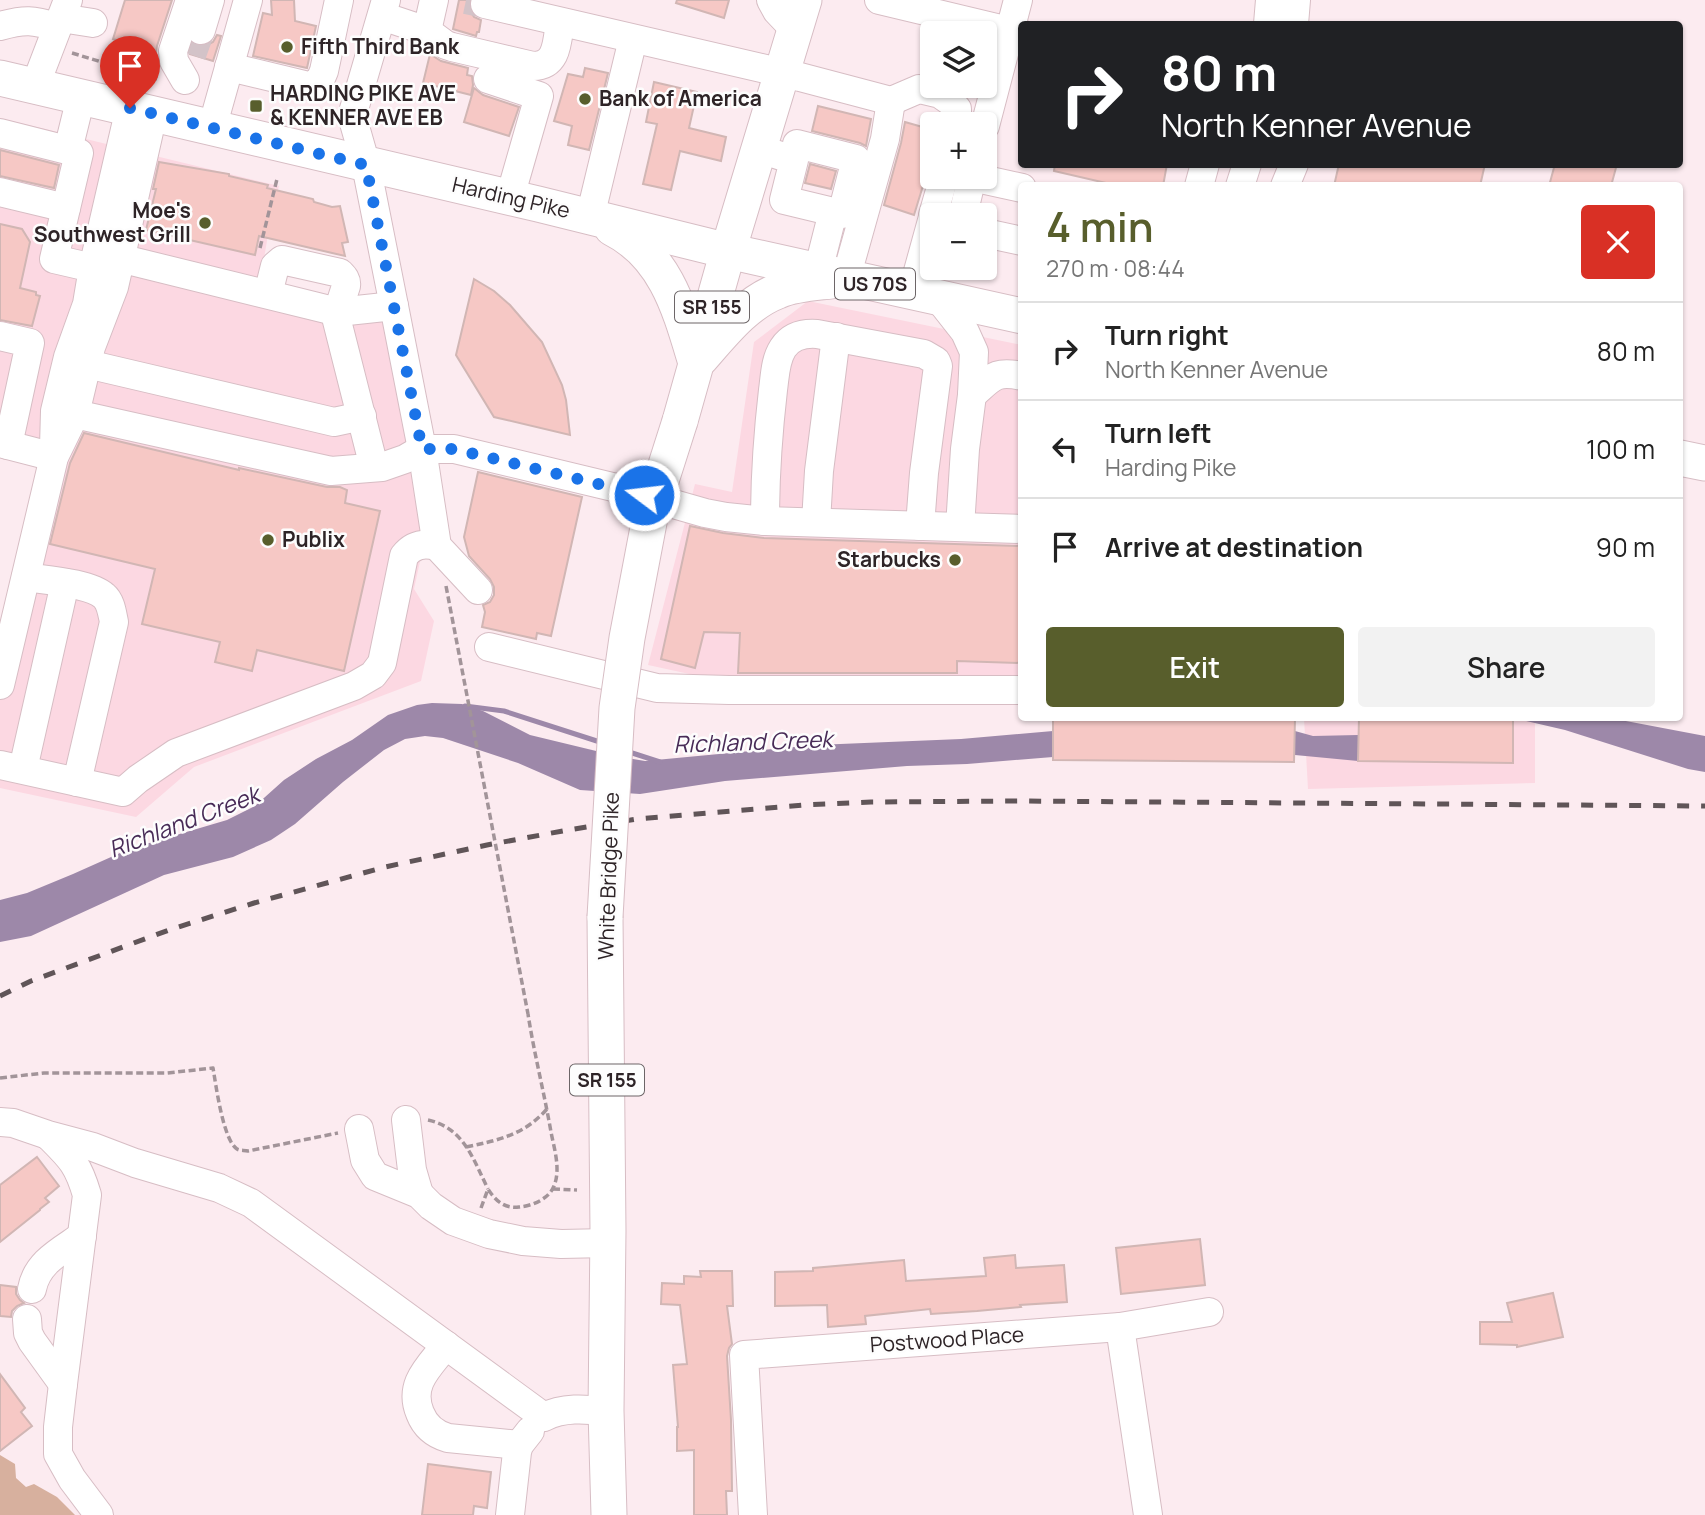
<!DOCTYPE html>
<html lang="en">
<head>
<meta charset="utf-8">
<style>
	body { margin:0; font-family:Manrope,sans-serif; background:#f2f2f2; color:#222; height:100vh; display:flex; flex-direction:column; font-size:26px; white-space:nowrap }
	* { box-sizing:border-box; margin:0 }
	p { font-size:23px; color:#767676 }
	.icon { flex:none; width:38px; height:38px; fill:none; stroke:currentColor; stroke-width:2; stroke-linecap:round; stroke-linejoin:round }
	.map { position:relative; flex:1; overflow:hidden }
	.details { position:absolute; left:1018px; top:182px; width:665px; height:539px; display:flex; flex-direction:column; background:#fff; border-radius:7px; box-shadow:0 2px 5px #0004 }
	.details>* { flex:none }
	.top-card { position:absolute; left:1018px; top:21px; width:665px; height:147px; border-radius:7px; box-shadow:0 2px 5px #0004; background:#202124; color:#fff; overflow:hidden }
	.fabs { position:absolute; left:920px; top:21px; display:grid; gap:14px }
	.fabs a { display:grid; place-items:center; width:77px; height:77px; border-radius:7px; background:#fff; box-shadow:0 2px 5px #0004; font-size:35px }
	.pin { position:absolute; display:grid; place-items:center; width:60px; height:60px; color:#fff; margin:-72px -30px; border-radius:50% 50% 50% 0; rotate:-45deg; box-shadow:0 0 7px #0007 }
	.pin .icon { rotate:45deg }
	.me { position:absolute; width:77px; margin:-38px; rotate:285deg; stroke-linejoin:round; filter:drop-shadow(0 0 5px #0008) }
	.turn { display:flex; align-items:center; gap:24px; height:147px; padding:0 28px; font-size:32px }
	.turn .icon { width:91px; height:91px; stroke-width:2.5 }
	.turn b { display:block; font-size:49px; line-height:60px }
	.round { display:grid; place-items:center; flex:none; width:74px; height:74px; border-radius:7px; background:#f2f2f2 }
	.summary { display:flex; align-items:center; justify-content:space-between; height:119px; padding:0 28px }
	h1 { font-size:42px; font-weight:600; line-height:52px; color:#585e2c }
	.action { display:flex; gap:14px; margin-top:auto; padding:14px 28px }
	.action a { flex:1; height:80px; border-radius:7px; background:#585e2c; color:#fff; font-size:28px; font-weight:600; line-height:80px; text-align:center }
	.action a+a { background:#f2f2f2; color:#222 }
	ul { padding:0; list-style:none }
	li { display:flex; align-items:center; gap:21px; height:98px; padding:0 28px; border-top:2px solid #e0e0e0 }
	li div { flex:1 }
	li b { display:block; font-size:26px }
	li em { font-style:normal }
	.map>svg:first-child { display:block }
	.built { fill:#fcd8e2 }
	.forest { fill:#d7b09e }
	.water { fill:#9d88a9 }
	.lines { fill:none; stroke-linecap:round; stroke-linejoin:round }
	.stream { stroke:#9d88a9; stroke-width:5 }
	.building { fill:#f6c8c5; stroke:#d1b6b4; stroke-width:2 }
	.minor-tunnel { stroke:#d3c3c8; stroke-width:28; stroke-dasharray:28 14; stroke-linecap:butt }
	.minor-casing { stroke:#d7bdc4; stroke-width:30 }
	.major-casing { stroke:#d7bdc4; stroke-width:37 }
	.path { stroke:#a29499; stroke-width:3.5; stroke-dasharray:7 3.5; stroke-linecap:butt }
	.minor { stroke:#fff; stroke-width:28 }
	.major { stroke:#fff; stroke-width:35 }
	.rail { stroke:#605558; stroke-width:5; stroke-dasharray:12 12; stroke-linecap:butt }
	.major-bridge-casing { stroke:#d7bdc4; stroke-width:37; stroke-linecap:butt }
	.path-bridge { stroke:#a29499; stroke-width:3.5; stroke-dasharray:7 3.5; stroke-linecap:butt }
	.major-bridge { stroke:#fff; stroke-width:35 }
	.route { stroke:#1a73e8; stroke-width:12; stroke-dasharray:0 21.6 }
	.poi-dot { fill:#585e2c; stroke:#fdfdfd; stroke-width:2.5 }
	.labels { text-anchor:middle; stroke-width:5; stroke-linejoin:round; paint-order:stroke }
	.shield { fill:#fdfdfd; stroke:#6c6567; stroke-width:2 }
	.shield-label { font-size:19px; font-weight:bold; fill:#2e2427 }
	.poi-label { font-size:21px; font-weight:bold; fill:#2e2427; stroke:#fdfdfd; text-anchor:start }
	.street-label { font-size:21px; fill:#2e2427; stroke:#fdfdfd }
	.water-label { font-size:23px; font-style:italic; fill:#482b57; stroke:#fdfdfd }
</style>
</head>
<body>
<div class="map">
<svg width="1705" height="1515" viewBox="0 0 1705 1515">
	<rect width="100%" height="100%" fill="#fcebf0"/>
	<g class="built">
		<polygon points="0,118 279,186 272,212 257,299 385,316 427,529 414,589 434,621 421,681 194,767 136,817 0,788 0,632 37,466 0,457"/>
		<polygon points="808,301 1022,345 1022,684 717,680 648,665 695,484 732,492 754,342"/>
		<polygon points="1304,718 1535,718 1535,783 1308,789"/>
	</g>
	<polygon class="forest" points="0,1455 15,1464 16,1478 26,1487 34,1484 57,1497 75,1515 0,1515"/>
	<g class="water">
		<polygon points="432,703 462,704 483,711 530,735 621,757 645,761 816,745 961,739 1053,731 1053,757 967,764 907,766 725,781 640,794 580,790 518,763 443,738 425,736 405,739 384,750 343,782 295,824 271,840 233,857 164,875 31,936 0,942 0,900 27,893 73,874 129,849 227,820 255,806 284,780 316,759 352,740 388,715 417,705"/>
		<polygon points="1513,718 1610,718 1705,736 1705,772 1688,769 1565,730"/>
		<polygon points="1295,731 1313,736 1358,735 1358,761 1295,755"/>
	</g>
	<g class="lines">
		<g class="stream">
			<polyline points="465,706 504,711 603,743"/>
			<polyline points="626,751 660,762"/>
		</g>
	</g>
	<g class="building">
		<polygon points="125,0 172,0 157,46 156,53 113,39"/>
		<polygon points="271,0 294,0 295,21 316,26 307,68 253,56 263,13 272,15"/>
		<polygon points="459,0 469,0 469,9 474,17 481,20 479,32 477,32 476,36 453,29"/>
		<polygon points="677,0 729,0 724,18 676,3"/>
		<polygon points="217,35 221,36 213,61 190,54 193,44 197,46 205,46 213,42"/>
		<polygon points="430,54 441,61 468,68 467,75 472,76 473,85 471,95 423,83"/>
		<polygon points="585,68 608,73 589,150 568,145 572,126 554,121 568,74 583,77"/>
		<polygon points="654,82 697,92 689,128 726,137 721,161 680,151 671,190 643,184 657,124 646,122"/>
		<polygon points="474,88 483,95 519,107 509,136 464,122"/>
		<polygon points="818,106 871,119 866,146 860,143 812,131"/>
		<polygon points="905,122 933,130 933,153 914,215 884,205 901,143"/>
		<polygon points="0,150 59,165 54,188 0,176"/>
		<polygon points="159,162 229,174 229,176 268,185 267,188 313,199 314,202 332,207 340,206 348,242 342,243 345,256 259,236 255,255 146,230 156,189 153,189"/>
		<polygon points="810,164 836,171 831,189 805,183"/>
		<polygon points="1055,164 1167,164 1163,186 1119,186 1054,171"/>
		<polygon points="1339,164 1485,164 1480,186 1334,186"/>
		<polygon points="1555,164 1617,164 1611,186 1549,186"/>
		<polygon points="0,224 22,229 30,242 20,288 36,292 36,295 40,296 32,326 0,320"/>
		<polygon points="474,279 494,291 510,305 542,342 562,385 566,400 570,435 494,417 456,355"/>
		<polygon points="84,433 239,470 239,468 327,487 340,487 347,490 345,503 380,511 344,671 257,650 252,671 215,662 220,642 142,624 155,569 50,544 70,463"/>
		<polygon points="478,472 582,497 551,636 537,633 536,639 482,627 485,612 483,605 490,602 494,595 494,587 490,579 469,556 464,537"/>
		<polygon points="690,526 723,533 764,538 1022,546 1022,663 957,661 957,673 738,673 740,633 704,632 695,668 661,659"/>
		<polygon points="1053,718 1295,718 1294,762 1053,760"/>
		<polygon points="1359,718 1513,718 1513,763 1358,761"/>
		<polygon points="37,1157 59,1186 45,1198 49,1202 40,1209 40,1210 0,1242 0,1185"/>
		<polygon points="1200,1239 1205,1285 1121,1294 1116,1248"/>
		<polygon points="1015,1255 1016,1268 1064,1265 1067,1302 1020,1305 1021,1307 977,1311 931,1314 930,1309 865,1316 866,1324 828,1327 827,1305 775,1306 775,1272 813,1271 813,1268 904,1260 906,1281 986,1276 984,1258"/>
		<polygon points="700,1271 732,1271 733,1306 727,1306 732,1344 729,1348 727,1356 731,1420 732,1491 726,1491 727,1515 694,1515 694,1450 677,1451 677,1427 678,1427 673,1365 687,1364 680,1305 661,1304 662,1283 684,1284 684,1276 701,1277"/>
		<polygon points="0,1285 16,1287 16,1294 20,1300 24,1303 17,1306 12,1311 11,1317 0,1316"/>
		<polygon points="1553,1293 1563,1337 1517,1347 1517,1345 1480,1344 1480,1322 1512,1322 1507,1303"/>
		<polygon points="0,1374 25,1408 21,1412 32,1426 0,1451"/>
		<polygon points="428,1464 491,1472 487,1508 474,1506 473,1515 422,1515"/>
	</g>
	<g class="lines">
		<g class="minor-tunnel">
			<polyline points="466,0 485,4"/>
			<polyline points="192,55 201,30"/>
		</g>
		<g class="minor-casing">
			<g id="minor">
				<polyline points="386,0 352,116 366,165 394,306 422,449 437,546 478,590"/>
				<polyline points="771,0 777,11 795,30"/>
				<polyline points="879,0 1022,34"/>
				<polyline points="485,4 800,77 891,101 919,89 940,94 950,101 957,109 957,124"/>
				<path d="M 382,16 L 427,31 L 446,45 L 452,47 L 533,66 C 558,66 557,41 560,22"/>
				<polyline points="61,18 93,23"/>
				<polyline points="1268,24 1270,0"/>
				<polyline points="1294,24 1296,0"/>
				<path d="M 0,26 C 25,19 33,20 57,27"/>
				<polyline points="201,30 210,0"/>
				<polyline points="427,31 434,0"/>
				<polyline points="229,67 313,87 321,78 324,71 339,0"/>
				<polyline points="488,79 539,96 510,197"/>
				<polyline points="185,80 174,61 173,51 190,0"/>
				<polyline points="35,86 68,0"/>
				<polyline points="985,126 1018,0"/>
				<polyline points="212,128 248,0"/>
				<polyline points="0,133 79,153 54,259 93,268"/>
				<polyline points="759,149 794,160 784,200 842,214 856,159 797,144 794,160"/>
				<polyline points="68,150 81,97"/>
				<polyline points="972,177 1022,188"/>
				<polyline points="1199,186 1205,164"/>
				<polyline points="1240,186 1247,164"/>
				<polyline points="1285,186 1294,164"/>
				<polyline points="0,192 66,208"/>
				<polyline points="933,215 944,177"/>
				<polyline points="963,215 972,177"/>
				<polyline points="590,217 633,39"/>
				<polyline points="985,233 1022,241"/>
				<polyline points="103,254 338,312 394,306"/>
				<polyline points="818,271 833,212"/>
				<polyline points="846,278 885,139 891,101"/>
				<polyline points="912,293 933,217"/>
				<path d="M 268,294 L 275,266 L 282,260 L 340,273 C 344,277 347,280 346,286 L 336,317 L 374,467"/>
				<polyline points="939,299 965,332 974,352 972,395 965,449 960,527"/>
				<polyline points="0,336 30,343 8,445"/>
				<polyline points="87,364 334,422 362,416"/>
				<path d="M 972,395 C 992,378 994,370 1022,376"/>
				<polyline points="75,414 331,471 382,467 405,459 422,449 454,449 621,489 705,513 726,517 765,521 1022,529"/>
				<polyline points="0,443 54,457"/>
				<polyline points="54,447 55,411 68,357 87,304 93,268 130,108"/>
				<path d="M 765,521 C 765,477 768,433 773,390 C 775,376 775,360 783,348 C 791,336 803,333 817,334 L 924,354 L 936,361 L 938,366 L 924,473 L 920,526"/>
				<polyline points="816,522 819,471 836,337"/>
				<path d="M 26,577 C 45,580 90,583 104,596 C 111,602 112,613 114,622 L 77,782"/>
				<polyline points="489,647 657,688 729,690 1022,690"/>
				<polyline points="0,685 54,457 75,414 91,347 114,287 153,114"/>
				<path d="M 0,765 L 123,792 L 138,779 L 176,753 L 354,686 L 373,675 L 382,663 L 404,556 C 413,544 424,543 437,546"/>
				<polyline points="23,769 65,583"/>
				<polyline points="406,1120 412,1170 419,1194"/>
				<path d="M 0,1122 L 13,1123 L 48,1135 L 93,1147 L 135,1163 L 219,1188 L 251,1203 L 544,1417 C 563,1407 585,1409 606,1411"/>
				<polyline points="359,1129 365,1160 375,1176 419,1194 431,1206 453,1221 489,1234 523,1241 561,1244 608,1243"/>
				<path d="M 49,1136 C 71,1158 78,1164 87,1195 L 63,1384 L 58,1427 L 58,1454 L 72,1479 L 99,1515"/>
				<path d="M 32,1289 C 37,1262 61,1251 82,1236"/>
				<polyline points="27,1319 28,1333 32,1341 63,1384"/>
				<polyline points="1120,1327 1148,1515"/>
				<path d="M 446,1345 C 429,1367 408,1384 420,1413 C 425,1426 434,1434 448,1438 L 519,1445"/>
				<polyline points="510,1515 517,1452 519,1445 530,1431"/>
				<polyline points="753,1515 744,1355 1120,1327 1209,1312"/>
			</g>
		</g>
		<g class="major-casing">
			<g id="major">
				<polyline points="0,78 538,204 728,251 1022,316"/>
				<path d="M 612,228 C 666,255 680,310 696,363"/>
				<path d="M 701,358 C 723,333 746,303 778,291 C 794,284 814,283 831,281"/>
				<polyline points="680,421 728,251 804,0"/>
				<polyline points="1680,458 1705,463"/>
				<polyline points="605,917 608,1231 606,1411 609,1515"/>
			</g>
		</g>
		<g class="path">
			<polyline points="72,53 157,79"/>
			<polyline points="260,248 277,179"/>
			<path d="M 0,1078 L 44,1073 L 167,1073 L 213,1068 C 216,1085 223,1140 237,1149 C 240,1151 244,1150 248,1151 L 338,1133"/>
			<path d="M 428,1120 C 464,1128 473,1159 488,1189"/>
			<path d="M 466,1147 C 499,1140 524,1135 547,1109"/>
			<polyline points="553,1189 577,1190"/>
			<path d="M 481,1208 L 488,1189 C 495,1200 504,1209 519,1207 C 532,1206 549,1199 554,1186 C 561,1169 554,1148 551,1132 C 544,1092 534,1053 528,1014"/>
		</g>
		<use href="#minor" class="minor"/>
		<use href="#major" class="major"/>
		<polyline class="rail" points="0,996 31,981 169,930 254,903 385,867 487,845 568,830 637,819 804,805 871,802 1024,801 1705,806"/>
		<g class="major-bridge-casing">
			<polyline id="major-bridge" points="605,917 617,708 627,638 651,512 680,421"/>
		</g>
		<polyline class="path-bridge" points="446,586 528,1014"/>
		<use href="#major-bridge" class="major-bridge"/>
	</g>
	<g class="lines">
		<polyline class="route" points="130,108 366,165 422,449 454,449 644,495"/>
	</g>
	<g class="poi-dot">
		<circle cx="287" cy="47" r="7"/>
		<circle cx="585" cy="99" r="7"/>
		<rect x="249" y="99" width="14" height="14" rx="3.5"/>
		<circle cx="205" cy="223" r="7"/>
		<circle cx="268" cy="540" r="7"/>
		<circle cx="955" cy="560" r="7"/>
	</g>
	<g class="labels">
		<g class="shield">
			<rect x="835" y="268.5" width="80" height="31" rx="5"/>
			<rect x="675" y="291.5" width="74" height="31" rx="5"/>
			<rect x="570" y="1064.5" width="74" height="31" rx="5"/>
		</g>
		<g class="shield-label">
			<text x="875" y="291">US 70S</text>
			<text x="712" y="314">SR 155</text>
			<text x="607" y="1087">SR 155</text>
		</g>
		<g class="poi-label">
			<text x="301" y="54">Fifth Third Bank</text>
			<text x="270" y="101">HARDING PIKE AVE<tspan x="270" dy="24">&amp; KENNER AVE EB</tspan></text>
			<text x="599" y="106">Bank of America</text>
			<text x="191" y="218" text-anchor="end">Moe's<tspan x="191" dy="24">Southwest Grill</tspan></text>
			<text x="282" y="547">Publix</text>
			<text x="941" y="567" text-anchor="end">Starbucks</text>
		</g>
		<g class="street-label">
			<text transform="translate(511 198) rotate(13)" y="7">Harding Pike</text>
			<text transform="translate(609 876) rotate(-88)" y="7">White Bridge Pike</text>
			<text transform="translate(947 1340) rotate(-4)" y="7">Postwood Place</text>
		</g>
		<g class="water-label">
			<text transform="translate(753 742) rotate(-2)" y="8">Richland Creek</text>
			<text transform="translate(184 822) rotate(-21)" y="8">Richland Creek</text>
		</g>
	</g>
</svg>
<div class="fabs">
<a><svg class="icon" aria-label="layers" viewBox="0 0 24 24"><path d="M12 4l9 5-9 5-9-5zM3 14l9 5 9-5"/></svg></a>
<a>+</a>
<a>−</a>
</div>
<div class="pin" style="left:130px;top:108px;background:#d93025"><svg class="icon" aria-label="arrive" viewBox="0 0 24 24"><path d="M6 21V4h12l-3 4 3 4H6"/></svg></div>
<svg class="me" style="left:644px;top:495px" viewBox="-20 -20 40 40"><circle r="17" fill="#1a73e8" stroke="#fff" stroke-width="3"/><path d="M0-11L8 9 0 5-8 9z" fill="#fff"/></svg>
<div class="top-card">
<div class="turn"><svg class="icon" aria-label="right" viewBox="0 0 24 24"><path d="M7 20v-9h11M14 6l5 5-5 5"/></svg><div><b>80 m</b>North Kenner Avenue</div></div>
</div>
<section class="details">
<div class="summary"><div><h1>4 min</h1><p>270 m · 08:44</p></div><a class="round" style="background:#d93025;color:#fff"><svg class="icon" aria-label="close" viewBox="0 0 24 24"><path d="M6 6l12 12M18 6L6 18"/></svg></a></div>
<ul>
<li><svg class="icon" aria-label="right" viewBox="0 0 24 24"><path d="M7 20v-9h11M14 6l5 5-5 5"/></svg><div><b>Turn right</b><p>North Kenner Avenue</p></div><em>80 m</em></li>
<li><svg class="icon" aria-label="left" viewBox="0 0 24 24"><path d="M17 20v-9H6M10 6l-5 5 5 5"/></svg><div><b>Turn left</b><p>Harding Pike</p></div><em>100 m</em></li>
<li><svg class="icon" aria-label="arrive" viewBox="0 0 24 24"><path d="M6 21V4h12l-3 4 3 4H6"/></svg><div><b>Arrive at destination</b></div><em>90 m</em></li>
</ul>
<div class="action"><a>Exit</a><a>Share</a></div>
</section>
</div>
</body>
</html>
